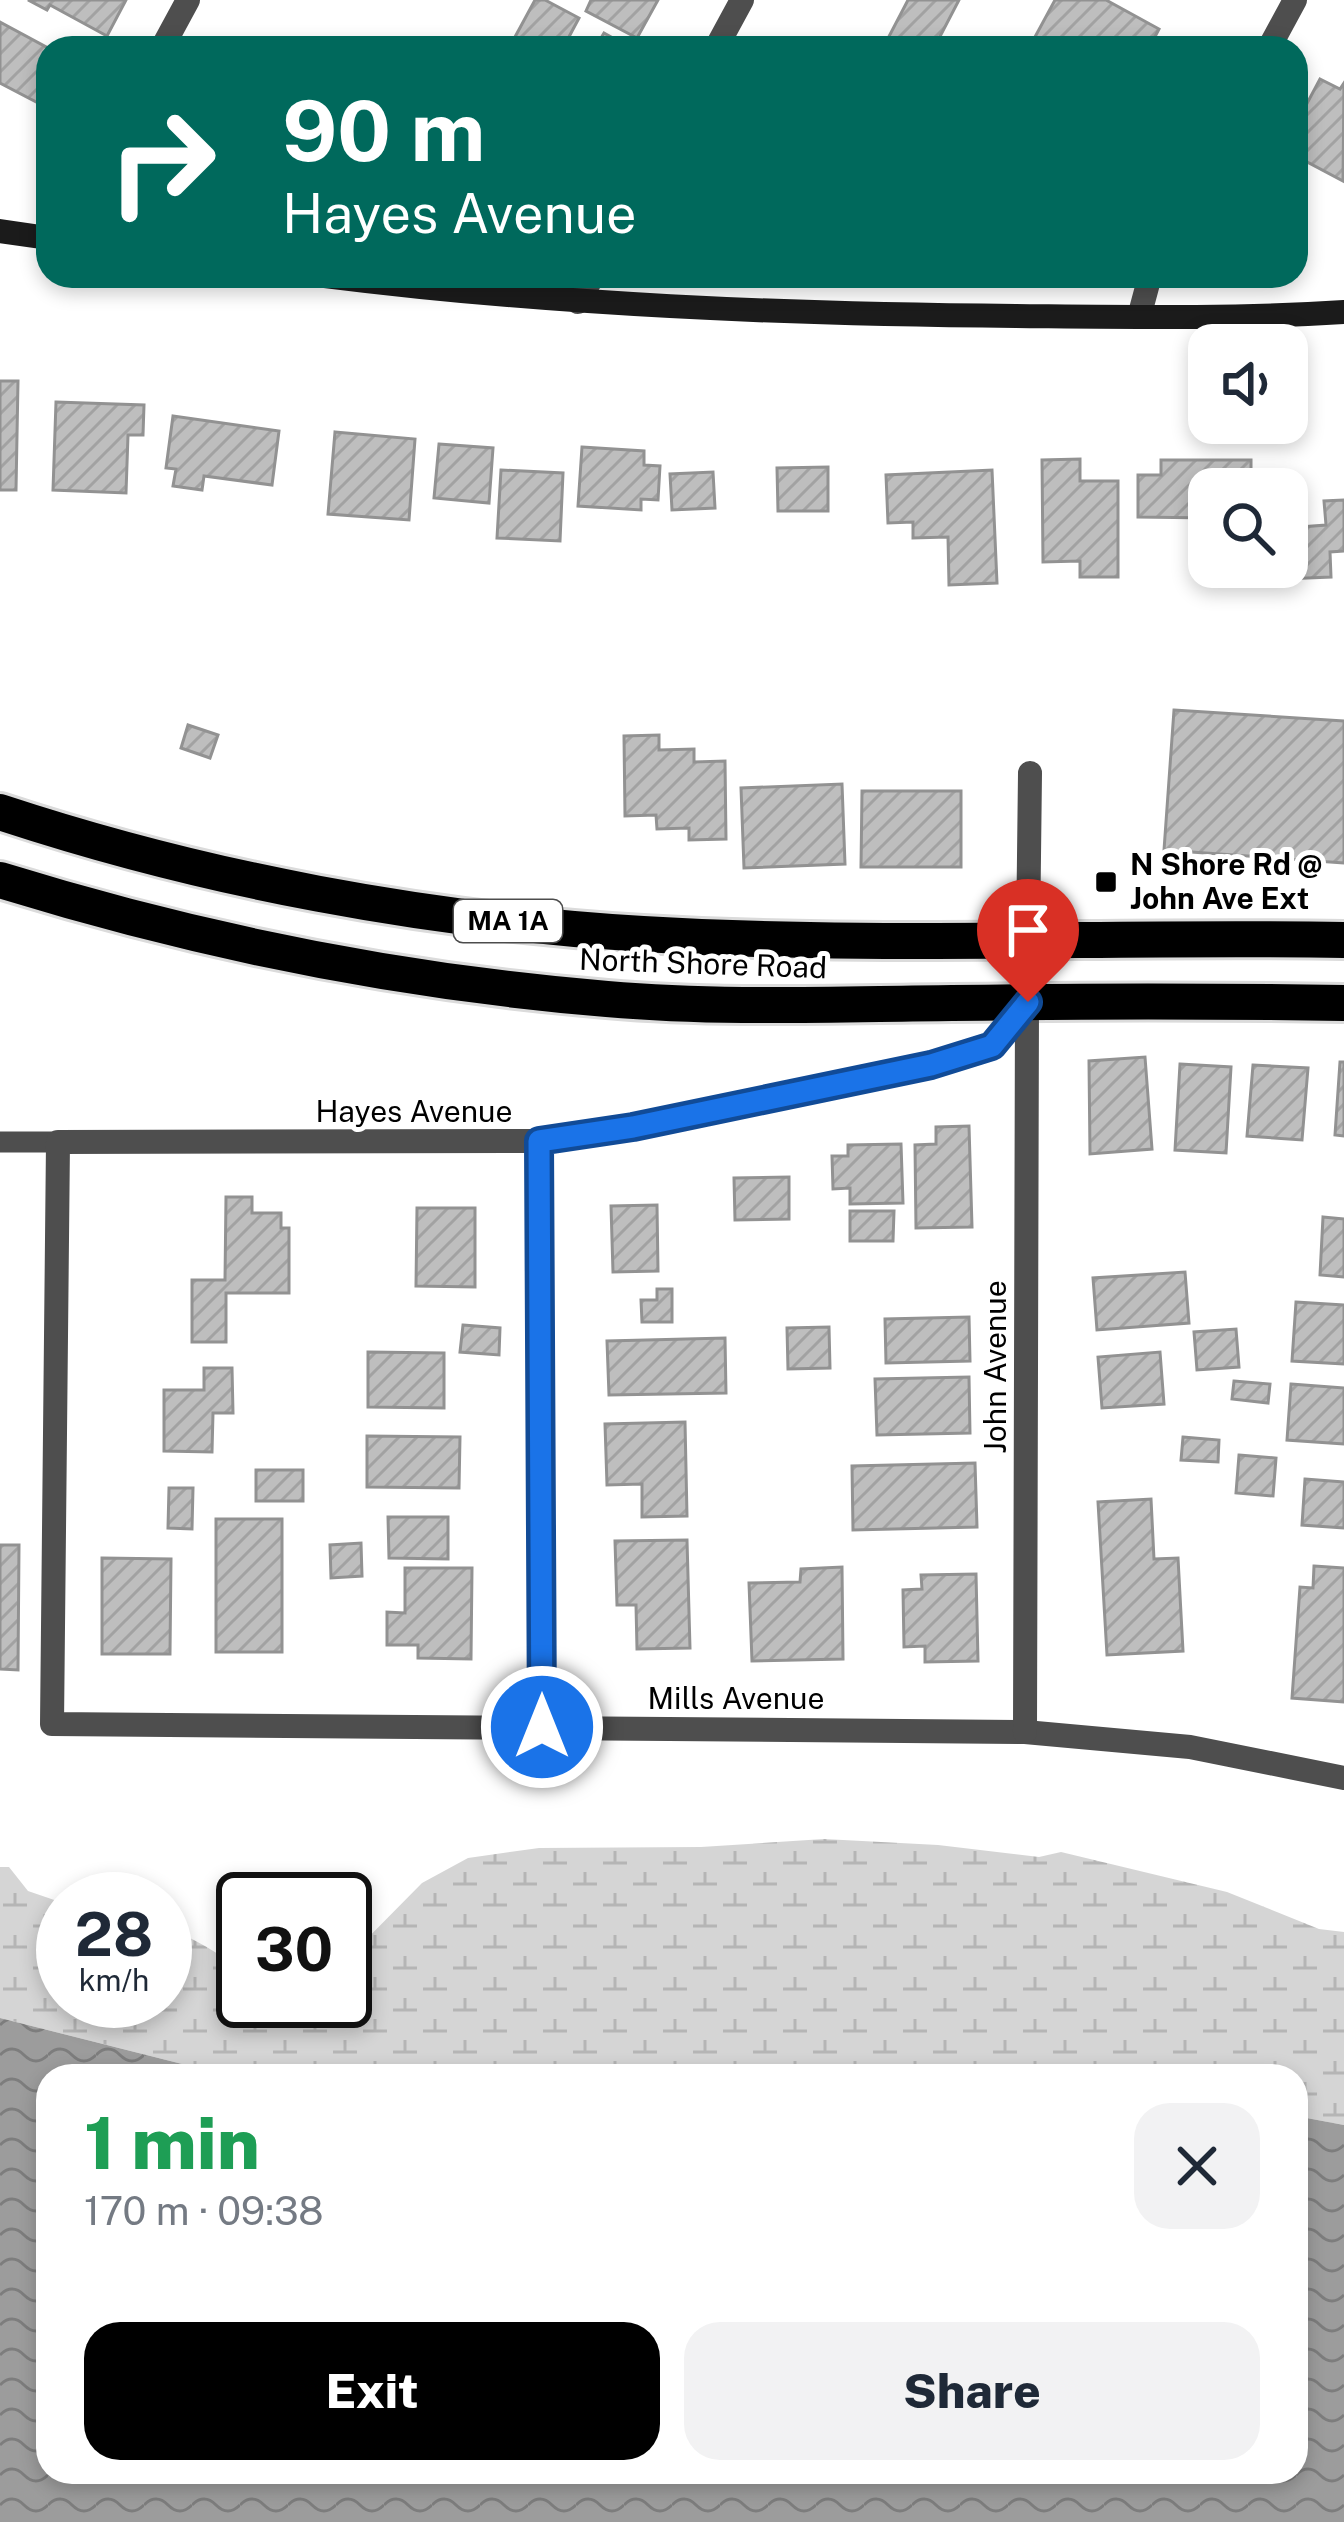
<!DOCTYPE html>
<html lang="en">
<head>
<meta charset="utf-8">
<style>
	body { margin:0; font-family:"Public Sans",sans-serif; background:#f2f2f3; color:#1f2937; height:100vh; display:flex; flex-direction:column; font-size:45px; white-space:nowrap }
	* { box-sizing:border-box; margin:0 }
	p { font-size:39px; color:#747a83 }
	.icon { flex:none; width:66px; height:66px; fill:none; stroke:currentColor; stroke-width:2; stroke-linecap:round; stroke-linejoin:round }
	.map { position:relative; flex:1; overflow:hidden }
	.drawer { position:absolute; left:36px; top:2064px; width:1272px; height:420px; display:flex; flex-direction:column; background:#fff; border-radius:36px; box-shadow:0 6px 18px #0003 }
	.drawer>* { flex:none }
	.hud { position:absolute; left:36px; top:36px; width:1272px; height:252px; border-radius:36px; box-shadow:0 6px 18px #0003; background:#00695c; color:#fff; overflow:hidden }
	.tools { position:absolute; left:1188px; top:324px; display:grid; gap:24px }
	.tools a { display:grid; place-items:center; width:120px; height:120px; border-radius:24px; background:#fff; box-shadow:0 6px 18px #0003; font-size:60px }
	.speed { position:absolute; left:36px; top:1872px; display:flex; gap:24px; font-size:60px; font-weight:700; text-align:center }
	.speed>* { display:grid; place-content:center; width:156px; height:156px; border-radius:50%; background:#fff; box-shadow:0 6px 18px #0003; line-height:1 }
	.speed small { font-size:30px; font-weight:400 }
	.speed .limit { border:6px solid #111; border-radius:18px; background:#fff; color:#111 }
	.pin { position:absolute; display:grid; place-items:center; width:102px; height:102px; color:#fff; margin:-123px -51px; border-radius:50% 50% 50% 0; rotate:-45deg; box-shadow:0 0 12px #0007 }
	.pin .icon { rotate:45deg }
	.me { position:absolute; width:132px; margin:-66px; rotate:0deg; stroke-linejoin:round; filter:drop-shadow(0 0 9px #0008) }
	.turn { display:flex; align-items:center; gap:42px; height:252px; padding:0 48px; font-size:54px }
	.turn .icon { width:156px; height:156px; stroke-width:2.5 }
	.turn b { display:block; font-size:84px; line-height:102px }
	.round { display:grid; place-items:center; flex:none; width:126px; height:126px; border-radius:36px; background:#f2f2f3 }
	.overview { display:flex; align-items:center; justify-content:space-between; height:204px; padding:0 48px }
	h1 { font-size:72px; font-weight:800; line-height:90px; color:#1e9e55 }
	.primary-button { display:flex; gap:24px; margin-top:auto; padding:24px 48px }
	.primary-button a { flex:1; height:138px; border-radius:36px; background:#000; color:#fff; font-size:48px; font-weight:800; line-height:138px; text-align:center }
	.primary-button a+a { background:#f2f2f3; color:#1f2937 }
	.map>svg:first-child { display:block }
	.wetland { fill:url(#wetland-marsh) }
	.water { fill:url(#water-waves) }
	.building { fill:url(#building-hatch); stroke:#929292; stroke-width:3 }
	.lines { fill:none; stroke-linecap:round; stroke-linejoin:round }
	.highway-casing { stroke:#dbdbdb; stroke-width:42 }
	.lane { stroke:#4e4e4e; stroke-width:21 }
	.street { stroke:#4e4e4e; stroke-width:24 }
	.secondary { stroke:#1b1b1b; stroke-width:24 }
	.highway { stroke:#000; stroke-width:36 }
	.route-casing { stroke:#114b97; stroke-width:30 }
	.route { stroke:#1a73e8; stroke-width:21 }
	.poi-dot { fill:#000; stroke:#fff; stroke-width:4.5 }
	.labels { text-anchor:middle; stroke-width:10; stroke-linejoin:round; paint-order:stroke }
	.shield { fill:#fff; stroke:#4c4c4c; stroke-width:3 }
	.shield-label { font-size:27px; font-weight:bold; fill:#000 }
	.poi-label { font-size:30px; font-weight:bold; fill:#000; stroke:#fff; text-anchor:start }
	.street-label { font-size:30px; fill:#000; stroke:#fff }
</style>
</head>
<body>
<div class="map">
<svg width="1344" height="2522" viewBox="0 0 1344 2522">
	<defs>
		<pattern id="wetland-marsh" width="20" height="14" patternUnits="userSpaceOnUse" patternTransform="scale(3)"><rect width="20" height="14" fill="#d5d5d5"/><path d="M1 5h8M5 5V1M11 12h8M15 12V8" fill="none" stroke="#b5b5b5"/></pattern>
		<pattern id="water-waves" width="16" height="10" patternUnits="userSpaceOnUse" patternTransform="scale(3)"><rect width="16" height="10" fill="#9c9c9c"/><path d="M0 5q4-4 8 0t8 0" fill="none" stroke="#7d7d7d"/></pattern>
		<pattern id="building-hatch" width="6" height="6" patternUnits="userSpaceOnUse" patternTransform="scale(3)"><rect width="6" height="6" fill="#bebebe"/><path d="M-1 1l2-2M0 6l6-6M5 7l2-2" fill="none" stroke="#a2a2a2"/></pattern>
	</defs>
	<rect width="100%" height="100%" fill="#fff"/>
	<path class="wetland" d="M 824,1839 L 938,1845 L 1039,1857 L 1061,1852 L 1227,1892 L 1319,1929 L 1344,1932 L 1344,2125 L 1296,2116 L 1296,2076 L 209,2076 L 194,2067 L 0,2018 L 0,1867 L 9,1867 L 28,1891 L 63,1903 L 63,2001 L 165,2001 L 165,1927 C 193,1938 221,1953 243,1974 L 243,2001 L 345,2001 L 345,1961 L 422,1883 L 468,1858 L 539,1848 L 701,1847 Z"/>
	<polygon class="water" points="0,2018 194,2067 209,2076 48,2076 48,2472 1296,2472 1296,2116 1344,2125 1344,2522 0,2522"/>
	<g class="building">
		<polygon points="28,0 126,0 107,36 50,5 47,10"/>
		<polygon points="535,0 545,0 579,18 563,48 535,48 515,37"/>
		<polygon points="591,0 658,0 637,38 586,11"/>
		<polygon points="908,0 959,0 934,48 893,48 885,44"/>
		<polygon points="1055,0 1106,0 1159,29 1149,48 1029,48"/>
		<polygon points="0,22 48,48 48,94 42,105 0,83"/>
		<polygon points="604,33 631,48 595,48"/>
		<polygon points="1320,79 1340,89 1344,83 1343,181 1296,156 1296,124"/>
		<polygon points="0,381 18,381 16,490 0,490"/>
		<polygon points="56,402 144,405 143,435 128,435 126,493 53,490"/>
		<polygon points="173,416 279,431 272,485 204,476 202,490 173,486 176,469 166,468"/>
		<polygon points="335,432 415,439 409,520 328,514"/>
		<polygon points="439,444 493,448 489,503 434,498"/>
		<polygon points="582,447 644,451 644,465 660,466 658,500 641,499 641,510 578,506"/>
		<polygon points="1080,459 1080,481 1118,481 1118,577 1080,577 1080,561 1043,562 1042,460"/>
		<polygon points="1161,460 1251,460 1251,489 1209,489 1209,518 1138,517 1138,475 1161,475"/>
		<polygon points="828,467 828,511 778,511 777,468"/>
		<polygon points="501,470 563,473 560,541 497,538"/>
		<polygon points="992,470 997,583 949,585 948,537 913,538 913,522 888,523 886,475"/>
		<polygon points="713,472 715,508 672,510 670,474"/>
		<polygon points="1344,500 1344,551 1330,552 1331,577 1284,579 1287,528 1326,525 1324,501"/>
		<polygon points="1174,710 1344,721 1344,863 1164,850"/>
		<polygon points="188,725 218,735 210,758 181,748"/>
		<polygon points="659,735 659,750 694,749 694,762 725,761 726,839 689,840 689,828 657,829 656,815 625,816 624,736"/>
		<polygon points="842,784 845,864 744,868 741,788"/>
		<polygon points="862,791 961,791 961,867 861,867"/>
		<polygon points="1145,1057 1152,1149 1090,1154 1089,1061"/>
		<polygon points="1340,1062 1344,1062 1344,1136 1335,1135"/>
		<polygon points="1180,1064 1231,1067 1226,1153 1175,1150"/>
		<polygon points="1253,1065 1308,1068 1302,1140 1247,1136"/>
		<polygon points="969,1126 972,1227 916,1228 915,1145 936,1144 936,1127"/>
		<polygon points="901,1144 903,1203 850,1204 850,1188 833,1189 832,1156 848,1156 848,1145"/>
		<polygon points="789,1177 789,1219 735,1220 734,1178"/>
		<polygon points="226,1197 252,1197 252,1213 281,1213 281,1228 289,1228 289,1293 226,1293 226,1342 192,1342 192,1280 225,1280"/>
		<polygon points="657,1205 658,1271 613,1272 611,1206"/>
		<polygon points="417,1208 475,1208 475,1287 416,1286"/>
		<polygon points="850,1211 894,1211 893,1241 850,1241"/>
		<polygon points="1323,1217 1344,1219 1344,1277 1320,1275"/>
		<polygon points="1185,1272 1189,1323 1097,1330 1093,1278"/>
		<polygon points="657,1289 672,1289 672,1322 642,1322 641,1300 657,1300"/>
		<polygon points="1296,1302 1344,1305 1344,1364 1292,1361"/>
		<polygon points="969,1317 970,1361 886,1363 885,1319"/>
		<polygon points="463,1325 500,1328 499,1355 460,1352"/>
		<polygon points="829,1327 830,1368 788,1369 787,1328"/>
		<polygon points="1236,1329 1239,1367 1197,1370 1194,1332"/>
		<polygon points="725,1338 726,1393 609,1395 607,1341"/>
		<polygon points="368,1352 444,1353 444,1408 368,1407"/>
		<polygon points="1160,1352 1164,1404 1102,1408 1098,1357"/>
		<polygon points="204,1368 232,1368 233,1413 213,1413 212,1452 164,1451 164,1390 204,1390"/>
		<polygon points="969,1377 970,1433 877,1435 875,1379"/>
		<polygon points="1234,1381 1270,1384 1268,1403 1232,1399"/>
		<polygon points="1291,1384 1344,1388 1344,1444 1287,1440"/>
		<polygon points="685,1422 687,1516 642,1517 642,1484 607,1485 605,1424"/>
		<polygon points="367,1436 460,1437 459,1488 367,1487"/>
		<polygon points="1183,1437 1219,1440 1218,1462 1181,1460"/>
		<polygon points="1239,1455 1276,1458 1273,1496 1236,1493"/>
		<polygon points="975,1463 977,1527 853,1530 852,1466"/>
		<rect x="256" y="1470" width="47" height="31"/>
		<polygon points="1305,1479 1344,1482 1344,1528 1302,1525"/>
		<polygon points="169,1488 193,1488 192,1529 168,1528"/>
		<polygon points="1151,1499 1154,1559 1178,1558 1183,1651 1107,1655 1098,1502"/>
		<polygon points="388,1517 448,1517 448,1559 389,1558"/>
		<rect x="216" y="1519" width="66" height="133"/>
		<polygon points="687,1540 690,1648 637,1649 636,1605 617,1605 615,1541"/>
		<polygon points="361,1543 362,1576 331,1578 330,1545"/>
		<polygon points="0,1545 19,1545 18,1670 0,1669"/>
		<polygon points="102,1558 171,1559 170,1654 102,1654"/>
		<polygon points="1314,1566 1344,1568 1344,1702 1292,1698 1300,1587 1313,1588"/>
		<polygon points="842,1567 843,1659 752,1661 749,1583 800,1582 801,1569"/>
		<polygon points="405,1568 472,1568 471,1659 418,1658 418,1645 387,1645 387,1612 405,1613"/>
		<polygon points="976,1574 978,1661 925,1662 925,1646 904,1647 903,1590 922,1589 921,1575"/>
	</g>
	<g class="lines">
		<g class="highway-casing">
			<g id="highway">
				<path d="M 0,812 C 206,880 427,921 643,934 C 876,948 1111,936 1344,940"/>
				<path d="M 0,880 C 197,941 401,982 607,999 C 722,1009 837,1004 952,1003 C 1083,1001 1213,1001 1344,1003"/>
			</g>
		</g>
		<polyline class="lane" points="0,1142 58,1142"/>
		<g class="street">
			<polyline points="162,48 188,0"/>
			<polyline points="716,48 742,0"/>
			<polyline points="1269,48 1295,0"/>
			<polyline points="578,302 593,276"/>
			<polyline points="1139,317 1150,276"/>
			<polyline points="1028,939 1030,773"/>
			<polyline points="1027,1002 992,1046 964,1056 633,1127 539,1141 58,1142 52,1724 1025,1732 1190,1747 1344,1778"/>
			<polyline points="539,1141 542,1727"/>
			<polyline points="1025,1732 1027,1002"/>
		</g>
		<g class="secondary">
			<polyline points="0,231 48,238"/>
			<path d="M 325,276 C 555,305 785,314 1016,316 C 1125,317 1235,319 1344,312"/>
		</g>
		<use href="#highway" class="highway"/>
	</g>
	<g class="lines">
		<g class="route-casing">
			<polyline id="route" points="542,1727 539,1141 633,1127 931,1065 992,1046 1028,1002"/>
		</g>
		<use href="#route" class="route"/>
	</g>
	<rect class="poi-dot" x="1094" y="870" width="24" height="24" rx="6"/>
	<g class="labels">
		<rect class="shield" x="454" y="900" width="108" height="42" rx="9"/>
		<g class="shield-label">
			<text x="508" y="930">MA 1A</text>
		</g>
		<g class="poi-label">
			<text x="1130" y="875">N Shore Rd @<tspan x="1130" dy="34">John Ave Ext</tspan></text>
		</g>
		<g class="street-label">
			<text transform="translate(703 964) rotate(2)" y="10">North Shore Road</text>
			<text x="414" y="1122">Hayes Avenue</text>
			<text transform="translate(996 1367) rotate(-90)" y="10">John Avenue</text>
			<text x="736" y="1709">Mills Avenue</text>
		</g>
	</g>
</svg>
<div class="tools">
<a><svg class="icon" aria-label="sound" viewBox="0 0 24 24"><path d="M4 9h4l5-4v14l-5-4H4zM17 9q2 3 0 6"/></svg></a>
<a><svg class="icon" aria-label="search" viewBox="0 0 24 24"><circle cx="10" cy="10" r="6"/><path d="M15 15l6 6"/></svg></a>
</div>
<div class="speed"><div>28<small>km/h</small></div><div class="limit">30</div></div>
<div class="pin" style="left:1028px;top:1002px;background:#d93025"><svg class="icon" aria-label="arrive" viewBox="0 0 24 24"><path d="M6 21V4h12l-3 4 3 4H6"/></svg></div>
<svg class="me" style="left:542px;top:1727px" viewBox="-20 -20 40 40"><circle r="17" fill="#1a73e8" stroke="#fff" stroke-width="3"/><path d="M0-11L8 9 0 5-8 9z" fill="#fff"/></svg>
<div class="hud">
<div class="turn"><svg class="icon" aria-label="right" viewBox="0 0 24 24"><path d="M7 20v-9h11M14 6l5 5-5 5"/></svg><div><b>90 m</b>Hayes Avenue</div></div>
</div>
<section class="drawer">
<div class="overview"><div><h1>1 min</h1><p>170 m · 09:38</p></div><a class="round"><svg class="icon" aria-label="close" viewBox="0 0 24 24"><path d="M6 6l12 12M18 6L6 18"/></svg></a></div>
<div class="primary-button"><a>Exit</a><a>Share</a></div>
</section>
</div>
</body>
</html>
